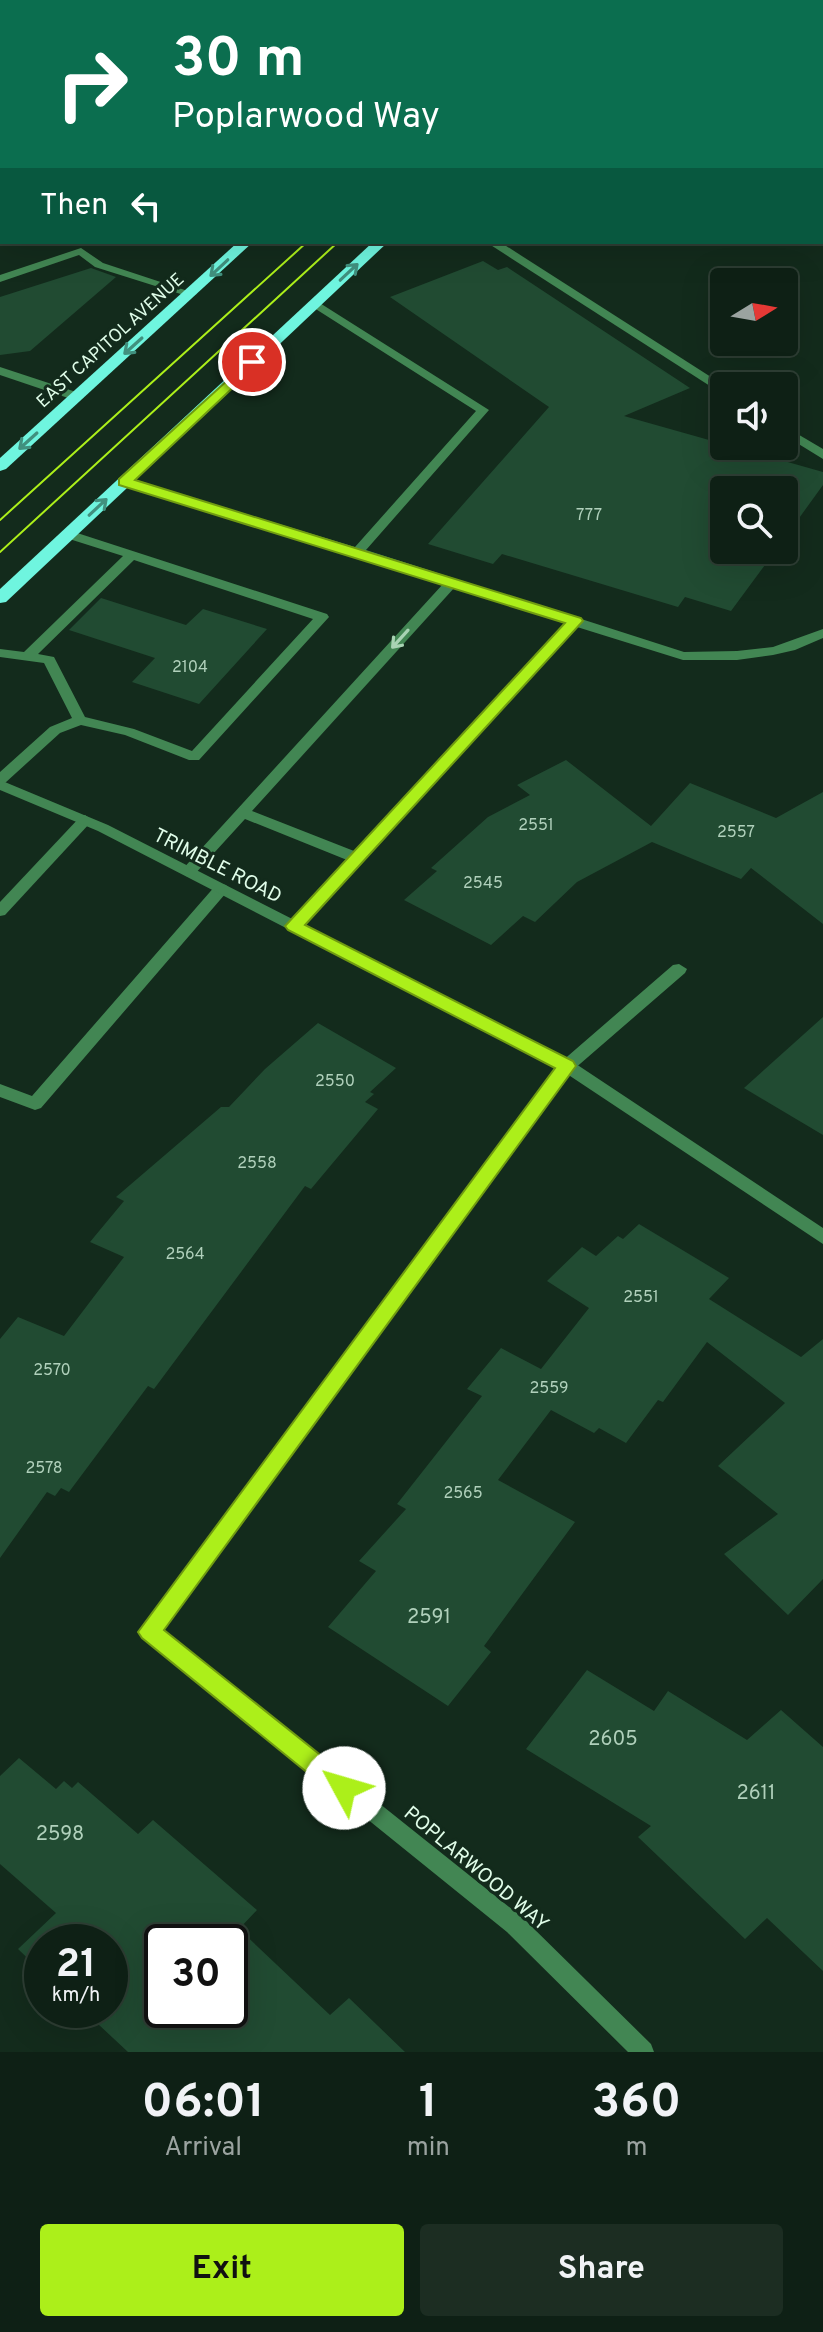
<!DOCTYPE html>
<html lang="en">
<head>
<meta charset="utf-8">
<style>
	body { margin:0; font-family:Overpass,sans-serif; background:#1c2d22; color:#f1f3f6; height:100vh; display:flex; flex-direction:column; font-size:30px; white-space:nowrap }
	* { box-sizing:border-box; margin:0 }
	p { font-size:26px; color:#9ba3a0 }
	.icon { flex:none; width:44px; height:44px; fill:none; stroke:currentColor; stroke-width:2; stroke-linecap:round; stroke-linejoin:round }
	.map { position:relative; height:2052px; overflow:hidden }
	.panel { display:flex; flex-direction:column; background:#0e2015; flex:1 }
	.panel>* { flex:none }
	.top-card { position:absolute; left:0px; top:0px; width:824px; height:244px; box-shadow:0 8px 32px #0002,0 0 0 2px #2e3e34; background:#0b6e4f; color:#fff; overflow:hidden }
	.needle { width:52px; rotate:79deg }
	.fabs { position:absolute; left:710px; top:268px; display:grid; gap:16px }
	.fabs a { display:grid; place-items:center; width:88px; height:88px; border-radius:8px; background:#0e2015; box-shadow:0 8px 32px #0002,0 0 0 2px #2e3e34; font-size:40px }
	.speed { position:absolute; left:24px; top:1924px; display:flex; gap:16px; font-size:40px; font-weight:700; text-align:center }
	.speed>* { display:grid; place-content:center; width:104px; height:104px; border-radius:50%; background:#0e2015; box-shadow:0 8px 32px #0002,0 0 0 2px #2e3e34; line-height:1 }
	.speed small { font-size:20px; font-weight:400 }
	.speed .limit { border:4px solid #111; border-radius:12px; background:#fff; color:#111 }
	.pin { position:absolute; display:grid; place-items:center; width:68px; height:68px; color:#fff; margin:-34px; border:4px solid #fff; border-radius:50%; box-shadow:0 2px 8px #0007 }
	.me { position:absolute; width:88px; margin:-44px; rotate:309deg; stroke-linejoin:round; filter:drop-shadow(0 0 6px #0008) }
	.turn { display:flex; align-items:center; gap:28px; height:168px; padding:0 40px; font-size:36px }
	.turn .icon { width:104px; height:104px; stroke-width:2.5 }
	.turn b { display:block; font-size:56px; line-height:68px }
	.then { display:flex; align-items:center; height:76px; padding:0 40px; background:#0003; gap:16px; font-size:30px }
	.eta { display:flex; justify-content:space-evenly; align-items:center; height:136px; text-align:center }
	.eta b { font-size:48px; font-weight:700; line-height:56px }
	.cta { display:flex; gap:16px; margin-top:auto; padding:16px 40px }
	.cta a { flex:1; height:92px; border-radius:8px; background:#acef1a; color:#111; font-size:32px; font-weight:700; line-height:92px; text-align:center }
	.cta a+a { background:#1c2d22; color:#f1f3f6 }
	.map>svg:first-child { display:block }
	.building { fill:#214b32; fill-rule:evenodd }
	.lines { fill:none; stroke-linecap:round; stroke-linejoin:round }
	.service { fill:#428653; fill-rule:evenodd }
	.minor { fill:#428653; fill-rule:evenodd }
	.tertiary { fill:#428653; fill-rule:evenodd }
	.primary { fill:#6ff5df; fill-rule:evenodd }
	.tram { stroke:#acef1a; stroke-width:2 }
	.oneway { stroke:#41907e }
	.oneway2 { stroke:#a9d3b4 }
	.route { fill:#acef1a; stroke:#709b11; stroke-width:2 }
	.labels { text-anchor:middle; stroke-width:6; stroke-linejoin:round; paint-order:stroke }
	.number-label { font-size:16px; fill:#b0d0bb }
	.far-street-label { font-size:18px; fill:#e0fde9; stroke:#132b1c }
	.street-label { font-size:20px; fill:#e0fde9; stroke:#132b1c }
	.near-number-label { font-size:20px; fill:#b0d0bb }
</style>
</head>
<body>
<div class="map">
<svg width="823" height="2052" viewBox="0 0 823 2052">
	<rect width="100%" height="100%" fill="#132b1c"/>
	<g class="building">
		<polygon points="483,261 498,270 507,267 690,388 624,416 823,472 823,485 784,539 784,490 724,490 724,550 776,550 731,611 685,597 678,607 502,554 493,564 428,544 549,407 390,297"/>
		<polygon points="91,268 116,277 30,351 0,355 0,297"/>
		<polygon points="101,598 186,625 203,609 267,629 199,704 132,682 155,658 69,630"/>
		<polygon points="566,760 651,826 690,783 776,818 823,792 823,924 751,868 741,879 652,842 577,882 535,922 523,916 491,945 404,900 437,871 431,868 488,817 530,795 517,785"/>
		<polygon points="823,1017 823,1135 744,1088"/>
		<polygon points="318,1023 396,1068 370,1092 374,1094 365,1102 378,1109 311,1189 305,1186 154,1389 148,1386 69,1492 61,1488 55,1496 47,1492 0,1558 0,1339 18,1317 64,1336 124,1257 90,1242 124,1201 116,1197 221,1107 229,1107 265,1069"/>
		<polygon points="639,1224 729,1278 709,1299 801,1357 823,1339 823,1579 788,1615 724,1554 778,1514 718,1466 785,1403 707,1342 663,1402 658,1400 626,1443 599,1428 594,1433 551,1410 498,1480 575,1522 484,1646 491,1652 448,1706 328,1627 376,1571 359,1561 406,1509 397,1504 482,1396 467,1389 501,1348 541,1369 589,1308 547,1281 582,1247 596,1256 618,1236 623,1239"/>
		<polygon points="587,1670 654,1711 668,1691 747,1740 781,1710 823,1747 823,1971 767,1918 745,1939 638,1837 651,1826 526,1749"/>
		<path d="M 19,1758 L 56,1789 L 64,1781 L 72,1788 L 78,1782 L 138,1834 L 153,1820 L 257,1910 L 239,1929 L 330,2015 L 349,1998 L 405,2052 L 128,2052 L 83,2010 L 110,2010 L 110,1942 L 42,1942 L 42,1972 L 18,1949 L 56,1913 L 0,1864 L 0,1776 ZM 162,1942 L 230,1942 L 230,2010 L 162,2010 Z"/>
	</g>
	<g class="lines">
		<g class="service">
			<rect x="0" y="166" width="2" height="6"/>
			<rect x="822" y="172" width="1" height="6"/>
			<rect x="822" y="218" width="1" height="6"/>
			<polygon points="486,242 500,242 725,386 724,395"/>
			<polygon points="81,248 103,263 197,294 187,296 95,267 79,255 0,282 0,275"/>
			<path d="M 315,300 L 489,410 L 366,550 L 684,652 L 737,651 L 773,647 L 823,629 L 823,638 L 795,650 L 773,655 L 737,660 L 683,660 L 577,627 L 299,930 L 289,930 L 286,926 L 289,922 L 347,860 L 245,819 L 193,876 L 188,877 L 180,872 L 443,584 L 120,485 L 119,482 L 125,478 L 130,479 L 355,547 L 476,411 L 311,306 L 311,302 ZM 455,587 L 566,623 L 354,851 L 252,811 Z"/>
			<polygon points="0,367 82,394 84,397 78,401 74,400 0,375"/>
			<polygon points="784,426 823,449 823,459 784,435"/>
			<path d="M 68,530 L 327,614 L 329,617 L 199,760 L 189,760 L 125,735 L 81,725 L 60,733 L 5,783 L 0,785 L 0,772 L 50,727 L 72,718 L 44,663 L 0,657 L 0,649 L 24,652 L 123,556 L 63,537 L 61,534 ZM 134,560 L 313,619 L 192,751 L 134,729 L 85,717 L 54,657 L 38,654 Z"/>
			<polygon points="85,815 92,820 90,823 5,915 0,916 0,902 80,817"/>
			<polygon points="221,884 226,885 229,889 226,893 41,1108 35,1110 0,1097 0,1084 32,1096 216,885"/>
		</g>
		<polygon class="minor" points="679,964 687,969 685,973 573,1070 162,1630 523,1918 651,2044 654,2052 628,2052 507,1932 143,1638 140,1632 561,1062 673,965"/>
		<polygon class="tertiary" points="0,780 108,825 573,1062 823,1228 823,1244 561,1070 98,831 0,790"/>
		<g class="primary">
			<polygon points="450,0 463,0 449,2"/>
			<polygon points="238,242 253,242 6,469 0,471 0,458"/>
			<polygon points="373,242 388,242 6,602 0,603 0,589"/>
		</g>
		<g class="tram">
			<polyline points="0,520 307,242"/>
			<polyline points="0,552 338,242"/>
		</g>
	</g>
	<defs><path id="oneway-shaft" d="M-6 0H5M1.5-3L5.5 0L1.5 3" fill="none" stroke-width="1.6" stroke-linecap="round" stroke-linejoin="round" transform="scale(2)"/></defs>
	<g class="oneway">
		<use href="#oneway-shaft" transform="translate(219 268) rotate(137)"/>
		<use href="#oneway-shaft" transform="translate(349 272) rotate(-43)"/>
		<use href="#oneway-shaft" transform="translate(133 346) rotate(138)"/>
		<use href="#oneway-shaft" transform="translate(28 441) rotate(138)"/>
		<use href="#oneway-shaft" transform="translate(98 507) rotate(-43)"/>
	</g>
	<use class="oneway2" href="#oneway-shaft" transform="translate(400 639) rotate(132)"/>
	<polygon class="route" points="252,358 259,362 257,365 135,480 581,618 583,621 305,925 573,1061 576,1066 164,1630 353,1781 356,1788 353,1796 344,1799 336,1796 142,1638 138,1632 555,1068 288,930 285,926 565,623 119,485 119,479"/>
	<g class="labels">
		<g class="number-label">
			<text x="589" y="520">777</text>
			<text x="190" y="672">2104</text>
			<text x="536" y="830">2551</text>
			<text x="736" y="837">2557</text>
			<text x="483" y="888">2545</text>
			<text x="335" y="1086">2550</text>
			<text x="257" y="1168">2558</text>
			<text x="185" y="1259">2564</text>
			<text x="641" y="1302">2551</text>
			<text x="52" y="1375">2570</text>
			<text x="549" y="1393">2559</text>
			<text x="44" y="1473">2578</text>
			<text x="463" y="1498">2565</text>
		</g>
		<g class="far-street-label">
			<text transform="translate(110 340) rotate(-42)" y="6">EAST CAPITOL AVENUE</text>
		</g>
		<g class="street-label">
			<text transform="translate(218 865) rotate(27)" y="7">TRIMBLE ROAD</text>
			<text transform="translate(477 1868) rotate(40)" y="7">POPLARWOOD WAY</text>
		</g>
		<g class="near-number-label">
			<text x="429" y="1623">2591</text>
			<text x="613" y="1745">2605</text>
			<text x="756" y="1799">2611</text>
			<text x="60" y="1840">2598</text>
		</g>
	</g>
</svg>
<div class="fabs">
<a><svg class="needle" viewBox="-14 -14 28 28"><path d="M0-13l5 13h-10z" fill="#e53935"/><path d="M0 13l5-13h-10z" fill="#9ba3a0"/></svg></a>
<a><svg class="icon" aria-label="sound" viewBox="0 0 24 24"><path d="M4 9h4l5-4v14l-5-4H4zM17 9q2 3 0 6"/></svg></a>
<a><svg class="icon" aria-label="search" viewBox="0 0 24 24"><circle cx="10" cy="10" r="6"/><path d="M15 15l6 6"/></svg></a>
</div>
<div class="speed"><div>21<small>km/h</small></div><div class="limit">30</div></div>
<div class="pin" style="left:252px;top:362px;background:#d93025"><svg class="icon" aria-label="arrive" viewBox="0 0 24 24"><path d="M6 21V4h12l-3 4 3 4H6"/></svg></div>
<svg class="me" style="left:344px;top:1788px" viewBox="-20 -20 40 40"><circle r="19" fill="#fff"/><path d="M0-13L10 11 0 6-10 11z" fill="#acef1a"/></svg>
<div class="top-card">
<div class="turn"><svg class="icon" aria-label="right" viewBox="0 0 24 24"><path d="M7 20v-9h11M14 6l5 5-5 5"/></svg><div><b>30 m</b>Poplarwood Way</div></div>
<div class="then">Then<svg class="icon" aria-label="left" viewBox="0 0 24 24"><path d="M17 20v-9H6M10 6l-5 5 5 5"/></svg></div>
</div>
</div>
<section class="panel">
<div class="eta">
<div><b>06:01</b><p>Arrival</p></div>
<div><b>1</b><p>min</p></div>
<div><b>360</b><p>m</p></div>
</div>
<div class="cta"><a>Exit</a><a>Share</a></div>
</section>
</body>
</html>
